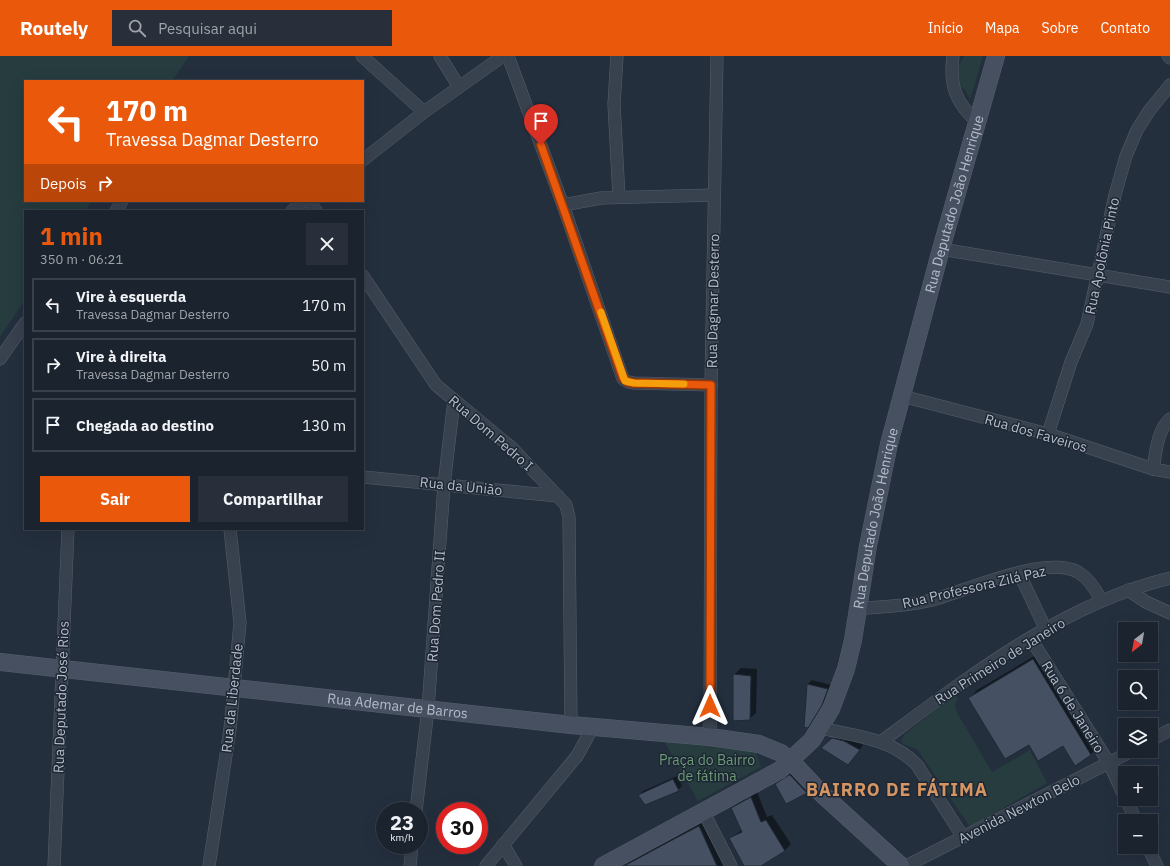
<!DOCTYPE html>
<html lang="pt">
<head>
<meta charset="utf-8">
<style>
	body { margin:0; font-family:"IBM Plex Sans",sans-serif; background:#282f3a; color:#f1f3f6; height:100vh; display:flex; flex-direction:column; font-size:15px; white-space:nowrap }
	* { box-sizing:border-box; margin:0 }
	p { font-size:13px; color:#a0a4aa }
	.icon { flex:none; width:22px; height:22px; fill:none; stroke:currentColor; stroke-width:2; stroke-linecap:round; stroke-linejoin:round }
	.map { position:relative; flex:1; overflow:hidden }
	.side { position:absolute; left:24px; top:154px; width:340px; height:320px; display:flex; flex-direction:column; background:#1b232e; border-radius:0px; box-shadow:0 4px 16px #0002,0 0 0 1px #39404a }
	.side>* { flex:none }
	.top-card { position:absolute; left:24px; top:24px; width:340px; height:122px; border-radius:0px; box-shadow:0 4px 16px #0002,0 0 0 1px #39404a; background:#ea580c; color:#fff; overflow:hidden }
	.needle { width:26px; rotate:211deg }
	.fabs { position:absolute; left:1118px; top:566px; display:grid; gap:8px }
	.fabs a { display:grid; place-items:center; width:40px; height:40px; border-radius:0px; background:#1b232e; box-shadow:0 4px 16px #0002,0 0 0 1px #39404a; font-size:20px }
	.speed { position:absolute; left:376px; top:746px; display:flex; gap:8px; font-size:20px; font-weight:700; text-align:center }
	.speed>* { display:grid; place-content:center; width:52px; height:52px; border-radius:50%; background:#1b232e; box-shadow:0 4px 16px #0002,0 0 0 1px #39404a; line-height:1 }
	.speed small { font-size:10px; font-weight:400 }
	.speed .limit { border:6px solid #d22; background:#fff; color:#111 }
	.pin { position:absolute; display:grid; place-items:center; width:34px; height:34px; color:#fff; margin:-41px -17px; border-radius:50% 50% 50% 0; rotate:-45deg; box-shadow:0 0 4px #0007 }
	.pin .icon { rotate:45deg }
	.me { position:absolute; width:44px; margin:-22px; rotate:0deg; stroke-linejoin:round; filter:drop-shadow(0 0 3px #0008) }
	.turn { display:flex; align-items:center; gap:14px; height:84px; padding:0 16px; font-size:18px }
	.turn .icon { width:52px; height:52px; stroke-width:2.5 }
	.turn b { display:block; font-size:28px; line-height:34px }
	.then { display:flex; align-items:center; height:38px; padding:0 16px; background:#0003; gap:8px; font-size:15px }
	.round { display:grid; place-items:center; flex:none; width:42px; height:42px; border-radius:0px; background:#282f3a }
	.overview { display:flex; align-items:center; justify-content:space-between; height:68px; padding:0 16px }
	h1 { font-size:24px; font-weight:700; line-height:30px; color:#ea580c }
	.primary-button { display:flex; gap:8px; margin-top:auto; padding:8px 16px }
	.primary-button a { flex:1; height:46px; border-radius:0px; background:#ea580c; color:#fff; font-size:16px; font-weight:700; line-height:46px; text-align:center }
	.primary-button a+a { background:#282f3a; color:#f1f3f6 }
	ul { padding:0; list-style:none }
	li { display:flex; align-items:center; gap:12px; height:54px; margin:0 8px 6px; padding:0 8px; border:2px solid #39404a; border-radius:0px }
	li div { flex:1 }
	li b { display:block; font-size:15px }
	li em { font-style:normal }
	header { display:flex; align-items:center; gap:24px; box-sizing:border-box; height:56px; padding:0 20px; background:#ea580c; color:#fff }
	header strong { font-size:19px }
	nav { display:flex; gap:22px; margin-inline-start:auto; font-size:14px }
	.search { width:280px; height:36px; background:#282f3a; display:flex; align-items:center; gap:10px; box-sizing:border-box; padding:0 14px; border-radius:0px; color:#a0a4aa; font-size:15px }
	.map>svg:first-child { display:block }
	.green { fill:#263c3f }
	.shadow { fill:#0007 }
	.building { fill:#455162; stroke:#1f2835 }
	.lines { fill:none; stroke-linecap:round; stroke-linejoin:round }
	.street-casing { stroke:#565f6c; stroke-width:13 }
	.secondary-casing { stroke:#565f6c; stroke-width:18 }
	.street { stroke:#38414e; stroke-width:12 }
	.secondary { stroke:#465061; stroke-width:17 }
	.route-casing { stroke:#983908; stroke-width:10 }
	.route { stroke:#ea580c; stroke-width:7 }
	.slow { stroke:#f59e0b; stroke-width:7 }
	.labels { text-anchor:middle; stroke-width:3; stroke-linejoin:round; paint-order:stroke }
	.street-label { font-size:14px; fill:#b4bcc9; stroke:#1d2633 }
	.park-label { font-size:14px; fill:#6b9a76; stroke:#1d2633 }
	.district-label { font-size:18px; font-weight:bold; letter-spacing:1px; fill:#d59563; stroke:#1d2633 }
</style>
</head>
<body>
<header>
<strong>Routely</strong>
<div class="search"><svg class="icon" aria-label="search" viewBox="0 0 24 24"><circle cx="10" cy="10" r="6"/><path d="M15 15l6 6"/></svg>Pesquisar aqui</div>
<nav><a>Início</a><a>Mapa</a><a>Sobre</a><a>Contato</a></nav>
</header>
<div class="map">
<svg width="1170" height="810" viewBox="0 0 1170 810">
	<rect width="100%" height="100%" fill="#242f3e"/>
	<g class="green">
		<polygon points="0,0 189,0 172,25 25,25 25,145 92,145 85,155 25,155 25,244 0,281"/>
		<polygon points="964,0 983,0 970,44 966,35 958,28 959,9"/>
		<polygon points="956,638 958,642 955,648 956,655 992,716 1030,694 1047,727 970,771 917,693 903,688 901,685 905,678"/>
		<polygon points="663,683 755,693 761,711 698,745"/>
	</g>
	<g class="shadow">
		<polygon points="1041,596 1098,691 1090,699 1064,688 1029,688 970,642 977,634"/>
		<polygon points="741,612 757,613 756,657 749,663 734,619"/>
		<polygon points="812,624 831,629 826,643 807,671 807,629"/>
		<polygon points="837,679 848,681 863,689 852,704 826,688"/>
		<polygon points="795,715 810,732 786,747 776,728"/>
		<polygon points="677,720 682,730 678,734 639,739 643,735"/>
		<polygon points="757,736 767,761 772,759 791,788 785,794 759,810 745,810 730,782 742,774 732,752 738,746"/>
		<polygon points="706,764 726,810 618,810"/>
	</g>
	<g class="building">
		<polygon points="1033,603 1091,699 1075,710 1063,690 1038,705 1029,689 1005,703 968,642"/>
		<polygon points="733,618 751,620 750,664 733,665"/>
		<polygon points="807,628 828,633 822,649 808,672 804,671"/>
		<polygon points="832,682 844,685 860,694 848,709 821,692"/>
		<polygon points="789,719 790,719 807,737 786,748 775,728"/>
		<polygon points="673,723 679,735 645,749 638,739"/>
		<polygon points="751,741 761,766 766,764 785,795 761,810 744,810 729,782 742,776 731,752"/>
		<polygon points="699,770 717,810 624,810 676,782"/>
	</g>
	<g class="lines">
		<g class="street-casing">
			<g id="street">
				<polyline points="362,0 424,56"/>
				<polyline points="440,0 459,31"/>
				<polyline points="508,0 563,149 623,323 628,326 634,327 711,329"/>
				<polyline points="617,0 614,48 619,141"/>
				<path d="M 953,0 C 949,30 956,47 978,67"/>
				<polyline points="1168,0 1170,2"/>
				<polyline points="363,104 424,56 503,0"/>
				<polyline points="309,145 316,155"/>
				<polyline points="563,149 601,142 714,139"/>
				<polyline points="116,155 122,145"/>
				<polyline points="292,155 303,145"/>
				<polyline points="941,193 1170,231"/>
				<polyline points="363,220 436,329 512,392 566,449 569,461 571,669"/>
				<polyline points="0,303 25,267"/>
				<polyline points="902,340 1048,378 1153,413 1170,416"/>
				<polyline points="1048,378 1071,306 1087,268 1115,139 1126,100 1137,74 1149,55 1170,29"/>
				<path d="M 1153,413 C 1156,396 1157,375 1170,363"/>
				<polyline points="363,421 558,440"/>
				<polyline points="1019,517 1046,574"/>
				<polyline points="1128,534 1146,546 1170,557"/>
				<path d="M 858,553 C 885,550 913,550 939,542 C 972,532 1047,499 1078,516 C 1088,522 1096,534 1101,544"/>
				<polyline points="1031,583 1109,707 1125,742"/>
				<path d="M 820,672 C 855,680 891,682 917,709 L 963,781"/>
				<polyline points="710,681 711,329 717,0"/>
				<polyline points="1151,684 1170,674"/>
				<path d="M 882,685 C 970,620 1062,548 1170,522"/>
				<polyline points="1126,743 1136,765"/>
				<polyline points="416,755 428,653 444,429 454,344"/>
				<polyline points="703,755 731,810"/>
				<polyline points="503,788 516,810"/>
				<polyline points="1148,791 1157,810"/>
				<polyline points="54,810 68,473"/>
				<polyline points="209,810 230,673 240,567 230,473"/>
				<polyline points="410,810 412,789"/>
				<polyline points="486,810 577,700 593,671"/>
				<polyline points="906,810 1132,695"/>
			</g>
		</g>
		<g class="secondary-casing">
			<g id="secondary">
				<path id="s1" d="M 0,606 L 571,669 L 710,681 L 759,688 L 781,697 L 791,705 L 821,737 L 901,810"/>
				<path id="s2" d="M 603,810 L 780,714 L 812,684 L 831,653 L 846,613 L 853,584 L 868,490 L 889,388 L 941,193 L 996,0"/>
			</g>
		</g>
		<use href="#street" class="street"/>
		<use href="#secondary" class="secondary"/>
	</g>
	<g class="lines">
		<g class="route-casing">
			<polyline id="route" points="541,89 623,322 628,326 634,327 711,329 710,650"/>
		</g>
		<use href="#route" class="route"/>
		<polyline class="slow" points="601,256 625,325 634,327 684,328"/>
	</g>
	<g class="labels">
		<g class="street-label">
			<text dy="5" stroke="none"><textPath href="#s2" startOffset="802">Rua Deputado João Henrique</textPath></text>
			<text transform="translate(1102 200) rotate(-78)" y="5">Rua Apolônia Pinto</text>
			<text transform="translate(713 245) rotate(-89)" y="5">Rua Dagmar Desterro</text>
			<text transform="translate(491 377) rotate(41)" y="5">Rua Dom Pedro I</text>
			<text transform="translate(1036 377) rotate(16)" y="5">Rua dos Faveiros</text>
			<text transform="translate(461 430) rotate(6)" y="5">Rua da União</text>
			<text dy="5" stroke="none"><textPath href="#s2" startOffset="478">Rua Deputado João Henrique</textPath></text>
			<text transform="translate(974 531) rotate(-13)" y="5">Rua Professora Zilá Paz</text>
			<text transform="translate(436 550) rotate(-86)" y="5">Rua Dom Pedro II</text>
			<text transform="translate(1000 605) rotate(-32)" y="5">Rua Primeiro de Janeiro</text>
			<text transform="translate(61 641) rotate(-88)" y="5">Rua Deputado José Rios</text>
			<text transform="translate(232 642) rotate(-84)" y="5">Rua da Liberdade</text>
			<text dy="5" stroke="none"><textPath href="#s1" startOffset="400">Rua Ademar de Barros</textPath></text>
			<text transform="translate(1073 651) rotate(58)" y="5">Rua 6 de Janeiro</text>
			<text transform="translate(1019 753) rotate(-27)" y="5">Avenida Newton Belo</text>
		</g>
		<g class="park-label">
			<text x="707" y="709">Praça do Bairro<tspan x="707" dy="16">de fátima</tspan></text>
		</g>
		<g class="district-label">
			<text x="897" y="740">BAIRRO DE FÁTIMA</text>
		</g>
	</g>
</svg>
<div class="fabs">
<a><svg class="needle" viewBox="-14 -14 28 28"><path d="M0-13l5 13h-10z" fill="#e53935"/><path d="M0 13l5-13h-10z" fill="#a0a4aa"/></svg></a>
<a><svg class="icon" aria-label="search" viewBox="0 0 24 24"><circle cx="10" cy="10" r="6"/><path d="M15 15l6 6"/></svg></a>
<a><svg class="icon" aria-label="layers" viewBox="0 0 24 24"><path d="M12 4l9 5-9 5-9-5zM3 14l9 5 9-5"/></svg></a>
<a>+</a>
<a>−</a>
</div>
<div class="speed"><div>23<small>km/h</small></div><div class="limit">30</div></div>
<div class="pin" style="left:541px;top:89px;background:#d93025"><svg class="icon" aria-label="arrive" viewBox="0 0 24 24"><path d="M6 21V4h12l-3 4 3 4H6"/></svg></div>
<svg class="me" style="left:710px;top:650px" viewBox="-20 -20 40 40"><path d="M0-17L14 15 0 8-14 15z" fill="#ea580c" stroke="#fff" stroke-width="4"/></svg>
<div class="top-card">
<div class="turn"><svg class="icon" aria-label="left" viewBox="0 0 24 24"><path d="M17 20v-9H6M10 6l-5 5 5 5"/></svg><div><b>170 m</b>Travessa Dagmar Desterro</div></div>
<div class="then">Depois<svg class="icon" aria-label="right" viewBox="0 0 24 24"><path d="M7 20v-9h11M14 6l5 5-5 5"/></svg></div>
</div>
<section class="side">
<div class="overview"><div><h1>1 min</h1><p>350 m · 06:21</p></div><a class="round"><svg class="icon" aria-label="close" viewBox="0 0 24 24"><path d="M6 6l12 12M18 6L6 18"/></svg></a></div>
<ul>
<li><svg class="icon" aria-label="left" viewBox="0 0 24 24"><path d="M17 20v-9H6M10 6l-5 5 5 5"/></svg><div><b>Vire à esquerda</b><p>Travessa Dagmar Desterro</p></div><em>170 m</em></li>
<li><svg class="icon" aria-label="right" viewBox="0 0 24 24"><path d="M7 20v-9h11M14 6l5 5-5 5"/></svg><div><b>Vire à direita</b><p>Travessa Dagmar Desterro</p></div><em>50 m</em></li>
<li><svg class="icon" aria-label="arrive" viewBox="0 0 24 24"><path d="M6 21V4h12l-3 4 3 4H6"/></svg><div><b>Chegada ao destino</b></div><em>130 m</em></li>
</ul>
<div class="primary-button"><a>Sair</a><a>Compartilhar</a></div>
</section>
</div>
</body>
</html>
